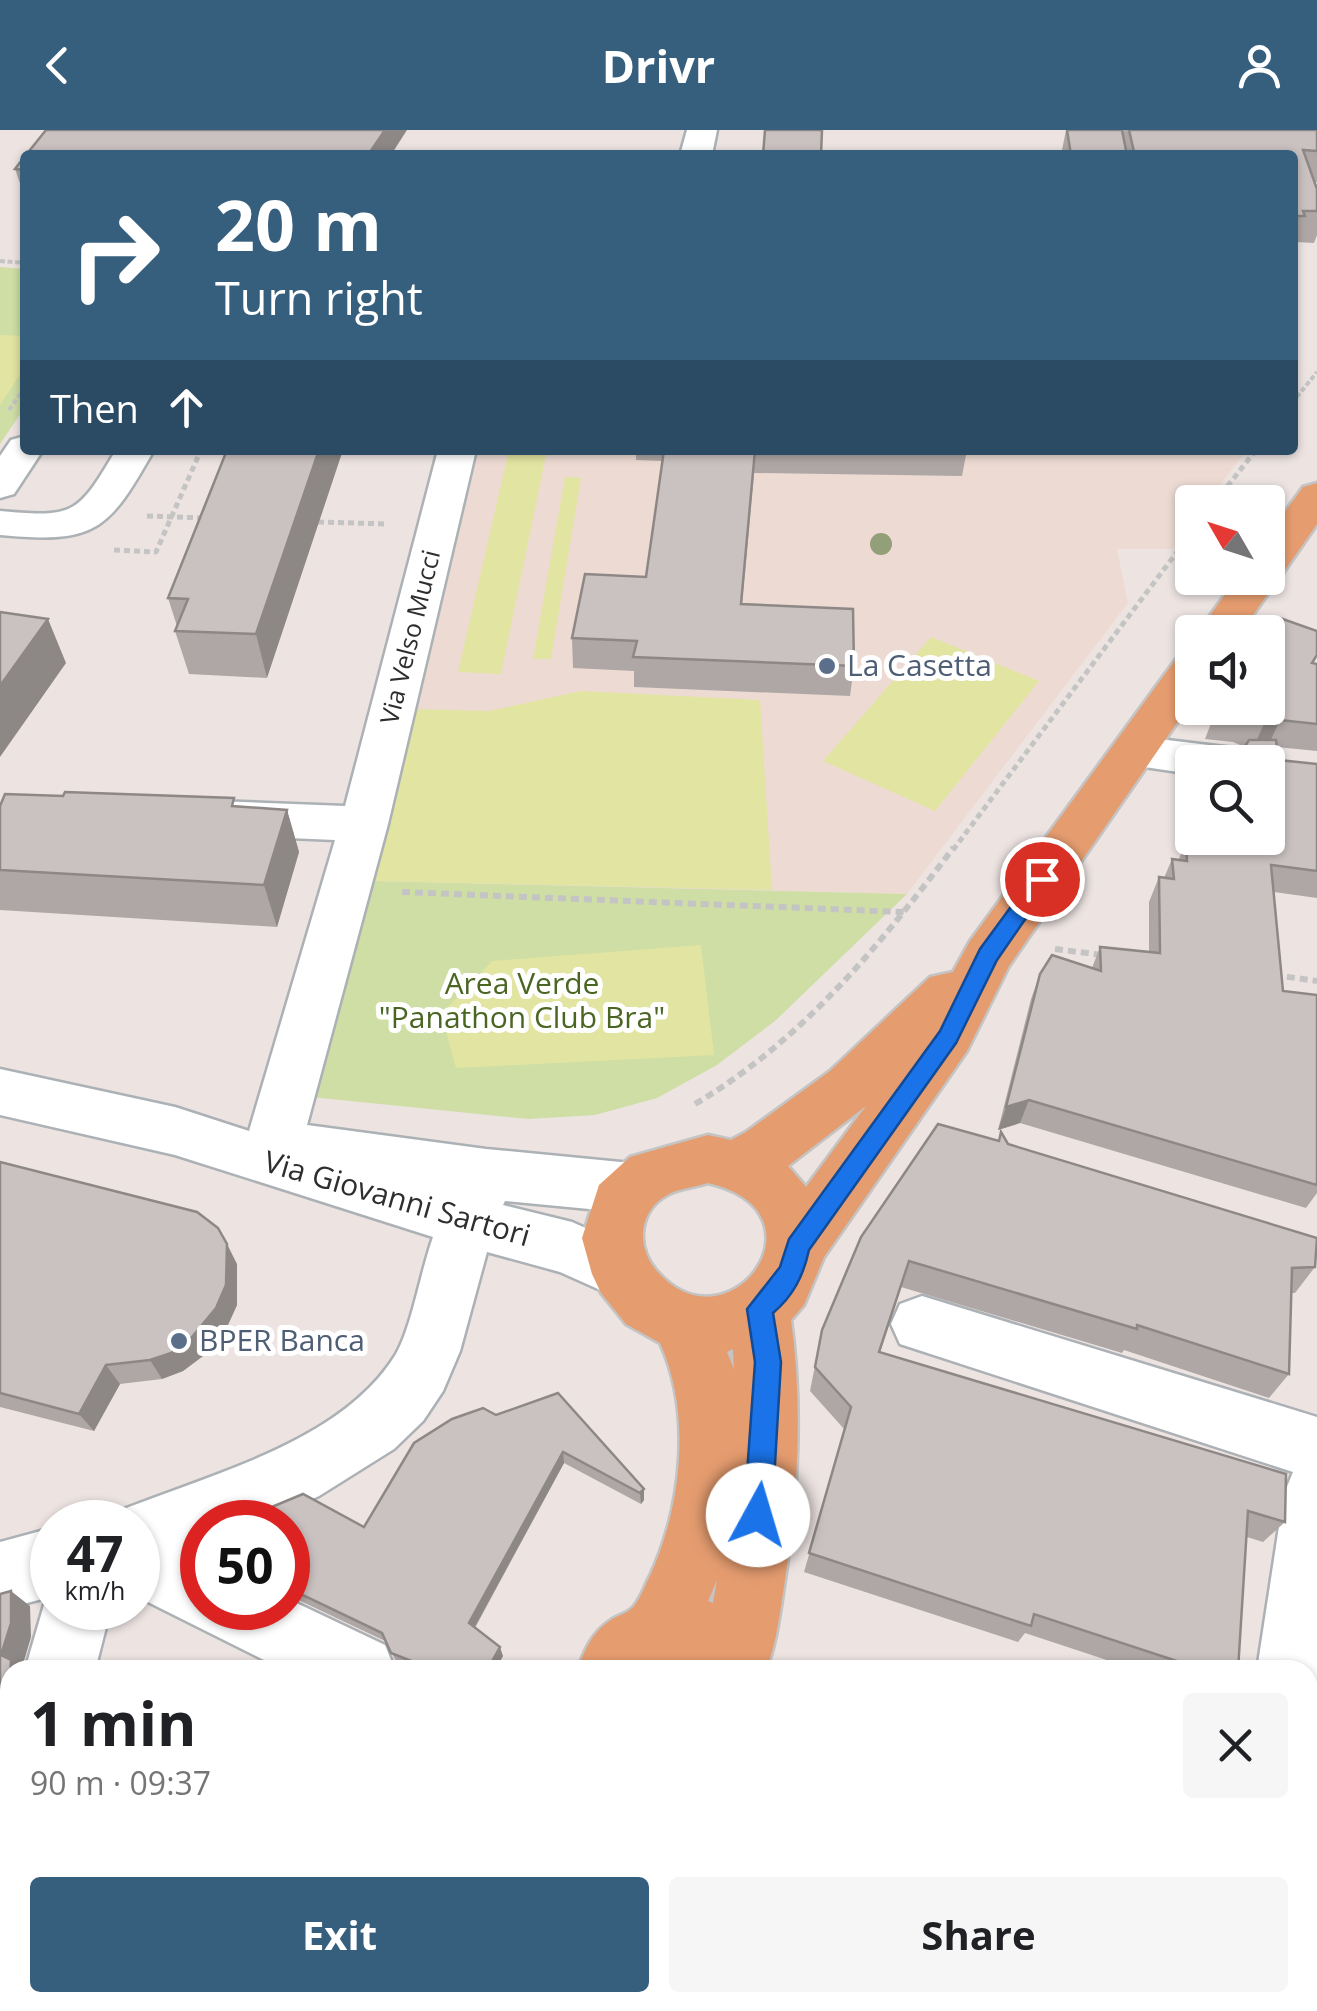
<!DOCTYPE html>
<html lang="en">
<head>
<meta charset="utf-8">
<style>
	body { margin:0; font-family:"Open Sans",sans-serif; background:#f6f6f6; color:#202124; height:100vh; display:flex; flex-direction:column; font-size:38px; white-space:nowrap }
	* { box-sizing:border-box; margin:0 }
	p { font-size:32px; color:#757577 }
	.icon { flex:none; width:55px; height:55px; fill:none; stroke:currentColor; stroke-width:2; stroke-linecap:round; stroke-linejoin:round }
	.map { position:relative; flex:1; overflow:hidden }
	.details { position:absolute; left:0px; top:1530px; width:1318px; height:352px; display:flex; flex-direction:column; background:#fff; border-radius:30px 30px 0 0; box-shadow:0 2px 8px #0004 }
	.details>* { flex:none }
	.guide { position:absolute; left:20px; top:20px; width:1278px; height:305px; border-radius:10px; box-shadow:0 2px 8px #0004; background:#365e7d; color:#fff; overflow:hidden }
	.needle { width:65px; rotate:309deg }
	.tools { position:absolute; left:1175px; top:355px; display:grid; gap:20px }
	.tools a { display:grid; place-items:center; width:110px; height:110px; border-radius:10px; background:#fff; box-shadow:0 2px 8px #0004; font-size:50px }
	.speed { position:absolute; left:30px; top:1370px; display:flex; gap:20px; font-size:50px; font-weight:700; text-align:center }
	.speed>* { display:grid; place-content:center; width:130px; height:130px; border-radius:50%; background:#fff; box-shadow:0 2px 8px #0004; line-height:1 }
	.speed small { font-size:25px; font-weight:400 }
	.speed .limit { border:15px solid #d22; background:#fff; color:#111 }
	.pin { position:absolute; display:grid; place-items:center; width:85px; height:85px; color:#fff; margin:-42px; border:5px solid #fff; border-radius:50%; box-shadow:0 2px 10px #0007 }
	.me { position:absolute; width:110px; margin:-55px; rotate:6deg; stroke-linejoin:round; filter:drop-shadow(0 0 8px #0008) }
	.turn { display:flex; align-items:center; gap:35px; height:210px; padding:0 30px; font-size:45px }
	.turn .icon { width:130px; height:130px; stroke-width:2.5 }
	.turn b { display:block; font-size:70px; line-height:85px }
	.then { display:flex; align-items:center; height:95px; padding:0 30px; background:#0003; gap:20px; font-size:38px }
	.round { display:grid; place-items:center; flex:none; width:105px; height:105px; border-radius:10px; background:#f6f6f6 }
	.headline { display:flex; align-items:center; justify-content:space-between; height:170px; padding:0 30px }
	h1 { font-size:60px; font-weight:700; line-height:75px }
	.primary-button { display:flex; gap:20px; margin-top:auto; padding:20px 30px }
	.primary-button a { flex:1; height:115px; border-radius:10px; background:#365e7d; color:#fff; font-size:40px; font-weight:700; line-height:115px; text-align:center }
	.primary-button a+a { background:#f6f6f6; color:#202124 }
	header { display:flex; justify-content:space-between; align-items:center; height:130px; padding:0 30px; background:#365e7d; color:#fff; font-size:45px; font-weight:700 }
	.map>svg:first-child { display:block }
	.education { fill:#eddbd3 }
	.green { fill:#cedea4 }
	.pitch { fill:#e2e4a1 }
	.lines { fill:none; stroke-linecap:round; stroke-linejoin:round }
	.minor-casing { stroke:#abb1b5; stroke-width:5 }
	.major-casing { stroke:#c4c4c4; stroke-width:5 }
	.path-far2 { stroke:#c4c4c4; stroke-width:4; stroke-dasharray:5 2.5; stroke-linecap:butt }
	.path-far1 { stroke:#c4c4c4; stroke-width:5; stroke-dasharray:6 4; stroke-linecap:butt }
	.path { stroke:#c4c4c4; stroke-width:6; stroke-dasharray:8 5; stroke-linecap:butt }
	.minor { fill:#fff; fill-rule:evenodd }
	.major { fill:#e59c6f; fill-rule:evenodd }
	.tree { fill:#939f78 }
	.wall { fill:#aea7a5 }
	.shaded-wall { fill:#8d8886 }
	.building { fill:#cac2c0; stroke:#8d8886; stroke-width:2.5 }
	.route { fill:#1a73e8; stroke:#114b97; stroke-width:2.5 }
	.service-dot { fill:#5c6f8a; stroke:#fff; stroke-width:4 }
	.labels { text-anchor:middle; stroke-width:10; stroke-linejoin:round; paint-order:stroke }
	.far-street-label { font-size:25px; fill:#2e2e2e; stroke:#fff }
	.service-label { font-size:30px; fill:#4e5e75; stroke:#fff; text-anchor:start }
	.park-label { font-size:30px; fill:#4a6622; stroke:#fff }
	.street-label { font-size:30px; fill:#2e2e2e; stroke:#fff }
</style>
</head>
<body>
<header><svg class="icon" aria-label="back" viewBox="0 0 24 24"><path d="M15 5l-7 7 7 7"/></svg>Drivr<svg class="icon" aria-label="person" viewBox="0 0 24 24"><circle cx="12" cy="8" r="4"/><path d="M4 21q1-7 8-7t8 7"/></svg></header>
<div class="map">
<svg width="1317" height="1881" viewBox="0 0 1317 1881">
	<rect width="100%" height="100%" fill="#ede4e2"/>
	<polygon class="education" points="474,320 1247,320 1207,372 1192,372 1192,391 1172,419 1117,419 1128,473 907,764 373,751"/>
	<g class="green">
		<polygon points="0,137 25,139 25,277 0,314"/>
		<polygon points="373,751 907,764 775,891 717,935 657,968 595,985 528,989 311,967"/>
	</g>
	<g class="pitch">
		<polygon points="0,205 25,206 25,237 0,275"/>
		<polygon points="509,320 547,320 501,544 458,542"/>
		<polygon points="565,347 581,348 551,529 533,529"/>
		<polygon points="931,507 1039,551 935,681 823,631"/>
		<polygon points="581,561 760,570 772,760 373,751 413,579 489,581"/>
		<polygon points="701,815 714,925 456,938 441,884 492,831"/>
	</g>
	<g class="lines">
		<g class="minor-casing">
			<g id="minor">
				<polygon points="687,0 717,0 712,25 680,25"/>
				<polygon points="25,306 25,320 43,320 14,364 0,368 0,326 11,310"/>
				<path d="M 116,320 L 154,320 C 108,401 96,414 0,405 L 0,381 C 75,388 78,384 116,320 Z"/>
				<path d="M 438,320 L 476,320 L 388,694 L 307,995 L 486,1019 L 631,1033 L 652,1040 L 660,1058 L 652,1076 L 631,1083 L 505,1071 L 503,1075 L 572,1092 L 637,1121 L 646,1140 L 637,1159 L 616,1167 L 560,1142 L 487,1122 L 460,1221 L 443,1261 L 423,1291 L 394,1319 L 319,1366 L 260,1392 L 202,1392 L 202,1416 L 189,1421 L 202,1428 L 202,1478 L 288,1478 L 288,1469 L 385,1515 L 395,1540 L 284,1540 L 138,1467 L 138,1392 L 110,1392 L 114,1383 C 206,1345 341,1314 396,1224 C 412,1196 421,1140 433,1107 L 175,1025 L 0,985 L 0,939 L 175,977 L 249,1001 L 335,710 L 216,705 L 199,700 L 192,688 L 199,676 L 216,671 L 345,676 Z"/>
				<polygon points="1134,606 1250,620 1256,632 1192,632 1192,644 1117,633 1111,622 1117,611"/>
				<polygon points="922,1166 1317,1287 1317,1565 1308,1569 1308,1540 1257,1540 1284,1364 1293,1342 900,1214 891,1194 900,1174"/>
				<polygon points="52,1398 52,1478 111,1478 95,1540 25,1540 46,1468 0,1480 0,1412"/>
				<polygon points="10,1652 10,1747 0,1752 0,1656"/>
				<polygon points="435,1872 514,1872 511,1881 431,1881"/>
				<polygon points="530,1872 610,1872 607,1881 527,1881"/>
				<polygon points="613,1872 693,1872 690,1881 610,1881"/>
				<rect x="763" y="1872" width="80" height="9"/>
			</g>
		</g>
		<g class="major-casing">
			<g id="major">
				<polygon points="1317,353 1317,394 1283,443 1277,445 1279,448 1241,502 1198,502 1237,448 1268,448 1268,405 1303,357"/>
				<path d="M 1192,524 L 1192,571 L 1009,836 L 967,921 L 824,1127 L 804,1175 L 791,1190 C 803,1277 798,1364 785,1450 C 780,1481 777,1512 766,1540 L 710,1540 L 706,1530 L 659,1540 L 577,1540 C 585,1520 592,1502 611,1490 C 616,1486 626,1484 631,1479 C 639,1473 645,1455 650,1446 C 682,1376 692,1283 660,1213 L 626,1194 L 601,1163 L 592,1144 L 582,1108 L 599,1055 L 630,1027 L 708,1005 L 731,1010 L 746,1002 L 830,941 L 930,847 L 953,842 L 970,811 L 1176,529 ZM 866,976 L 806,1057 L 788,1036 ZM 708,1053 C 834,1082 728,1225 656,1140 C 635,1115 639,1078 671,1063 C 682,1058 696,1057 708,1053 ZM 733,1219 L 733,1221 L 734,1239 L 727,1222 ZM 717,1450 L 713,1473 L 708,1471 Z"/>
				<polygon points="1308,1685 1317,1687 1317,1763 1308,1761"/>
			</g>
		</g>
		<g class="path-far2">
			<polyline points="0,131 25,133"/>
			<polyline points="1292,273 1317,242"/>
			<polyline points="9,280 25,257"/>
		</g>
		<g class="path-far1">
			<polyline points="1215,372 1256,320"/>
			<polyline points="147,386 205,388"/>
			<polyline points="318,392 387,394"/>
			<polyline points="114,420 156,422 201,320"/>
			<polyline points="953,720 1192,402"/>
		</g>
		<g class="path">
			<polyline points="402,762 904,782"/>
			<polyline points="1055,819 1102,825"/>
			<polyline points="1274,845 1317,851"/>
			<path d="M 695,974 C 803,910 879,816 954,717"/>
		</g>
		<use href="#minor" class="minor"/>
		<use href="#major" class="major"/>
	</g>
	<circle class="tree" cx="881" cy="414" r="11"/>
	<g class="wall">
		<polygon points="1066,0 1317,0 1317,52 1315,52 1317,59 1317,105 1314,113 1296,112 1294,117 1292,117 1292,25 1061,25"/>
		<polygon points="25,26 25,68 15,39"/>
		<polygon points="227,320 267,548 189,544 175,501 177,496 168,468"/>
		<polygon points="585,320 967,320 962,346 754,343 742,474 854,536 850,566 634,557 634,541 573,538 572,508 646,447 662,331 636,330 636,323"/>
		<polygon points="1315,534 1317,534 1317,621 1277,617 1279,630 1317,634 1317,768 1274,762 1283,861 1317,865 1317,1063 1306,1078 1020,993 998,1000 1031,869 1040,844 1092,838 1100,817 1149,822 1149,772 1159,747 1164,748 1172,729 1179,729 1186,711 1191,712 1192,707 1268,708 1245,617 1233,612 1205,609 1215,583"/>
		<polygon points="0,676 236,676 287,680 299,722 277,797 0,780"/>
		<polygon points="1008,1014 1315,1137 1295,1163 1291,1163 1289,1244 1269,1268 1124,1220 1122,1223 901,1157 880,1222 1285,1392 1263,1412 1247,1407 1238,1540 1137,1540 1025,1503 1018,1512 804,1442 845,1300 810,1261 822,1200"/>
		<polygon points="0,1032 237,1134 237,1175 227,1197 203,1226 183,1241 162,1249 120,1254 94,1301 0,1277"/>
		<polygon points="496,1285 644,1359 644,1370 641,1374 564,1333 475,1498 503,1526 495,1540 418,1540 396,1531 385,1511 290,1466 288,1466 288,1392 364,1397"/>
		<polygon points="846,1872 1308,1872 1317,1881 846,1881"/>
	</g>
	<g class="shaded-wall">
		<polygon points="385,0 407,0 391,25 368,25"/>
		<polygon points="319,320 343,320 267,548 256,504"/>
		<polygon points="48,489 66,533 0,627 0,556"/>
		<polygon points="1280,590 1268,616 1252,620 1264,594"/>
		<polygon points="287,680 299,722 277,797 264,755"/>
		<polygon points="1029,970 1020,993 998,1000 1006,977"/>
		<polygon points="227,1114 237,1134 237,1175 227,1197 203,1226 183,1241 162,1249 150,1230"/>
		<polygon points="106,1235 120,1254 94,1301 79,1284"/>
		<polygon points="563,1322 564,1333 472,1502 469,1493"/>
		<polygon points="644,1359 644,1370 641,1374 640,1363"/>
		<polygon points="11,1461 30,1476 31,1507 22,1538 25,1540 11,1540 1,1525"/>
		<polygon points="500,1517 503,1526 495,1540 487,1540"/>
		<polygon points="10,1550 10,1613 0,1638 0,1575"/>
		<polygon points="270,1872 285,1872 281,1881 265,1881"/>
	</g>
	<g class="building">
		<polygon points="46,0 385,0 368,25 26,25"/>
		<polygon points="765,0 822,0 821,25 763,25"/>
		<polygon points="1067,0 1122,0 1127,25 1071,25"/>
		<polygon points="1129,0 1317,0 1317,21 1303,20 1317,59 1317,81 1303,81 1305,86 1292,86 1292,25 1211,25 1134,22"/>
		<polygon points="25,26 25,40 15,39"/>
		<polygon points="227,320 319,320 256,504 175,501 188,469 168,468"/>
		<polygon points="664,320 755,320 741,474 853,479 854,536 633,527 637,511 572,508 585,444 646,447"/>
		<polygon points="0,482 48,489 0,556"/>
		<polygon points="1277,487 1317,501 1317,525 1312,533 1317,534 1317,594 1280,590 1264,594 1244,586 1215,583 1219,578 1268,578 1267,502"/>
		<polygon points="1249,610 1276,610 1279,630 1317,634 1317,741 1271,735 1283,861 1317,865 1317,1055 1029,970 1006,977 1040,844 1052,825 1101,841 1100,817 1160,823 1159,747 1174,749 1172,729 1187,731 1186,711 1204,713 1203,708 1268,708 1268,632 1235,632"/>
		<polygon points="65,662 234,668 232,676 287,680 264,755 0,740 0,676 5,664 63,666"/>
		<polygon points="938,994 999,1011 1001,1002 1008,1014 1317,1108 1315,1137 1292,1138 1289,1244 1137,1195 1137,1199 909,1131 879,1222 1286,1344 1285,1392 1248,1381 1238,1540 1204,1540 1034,1484 1031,1496 809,1423 851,1277 815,1237 822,1200 861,1107"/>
		<polygon points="0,1032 197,1082 218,1098 227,1114 226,1155 216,1178 192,1207 171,1223 150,1230 106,1235 79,1284 0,1263"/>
		<polygon points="558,1263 644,1359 640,1363 563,1322 469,1493 500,1517 487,1540 434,1540 391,1523 382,1503 288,1458 288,1392 236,1392 303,1364 364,1397 414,1313 452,1289 483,1278 496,1285"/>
		<polygon points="202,1407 202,1434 198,1431 198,1418 190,1412"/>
		<polygon points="11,1461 11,1493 1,1525 11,1530 10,1550 0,1575 0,1464"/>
		<polygon points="1308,1809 1317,1811 1317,1881 848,1881 857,1876 857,1872 1308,1872"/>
		<polygon points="51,1872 270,1872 265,1881 48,1881"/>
	</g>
	<path class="route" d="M 1042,741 L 1053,749 L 997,830 L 956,913 L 809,1120 C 803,1147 793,1166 773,1183 L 781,1232 L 772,1385 L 768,1395 L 758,1399 L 748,1395 L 744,1385 L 755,1232 L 747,1179 L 780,1137 L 789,1109 L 940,901 L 980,819 L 1035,744 Z"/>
	<g class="service-dot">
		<circle cx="827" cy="536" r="10"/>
		<circle cx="179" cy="1211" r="10"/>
	</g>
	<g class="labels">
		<g class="far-street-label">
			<text transform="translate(410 507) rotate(-76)" y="9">Via Velso Mucci</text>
		</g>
		<g class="service-label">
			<text x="847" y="546">La Casetta</text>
			<text x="199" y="1221">BPER Banca</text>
		</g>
		<g class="park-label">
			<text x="522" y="864">Area Verde<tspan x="522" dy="34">"Panathon Club Bra"</tspan></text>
		</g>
		<g class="street-label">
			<text transform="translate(397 1069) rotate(16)" y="10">Via Giovanni Sartori</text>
		</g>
	</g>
</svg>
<div class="tools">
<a><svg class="needle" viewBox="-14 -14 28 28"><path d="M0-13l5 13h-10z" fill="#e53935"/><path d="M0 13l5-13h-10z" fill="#757577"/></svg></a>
<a><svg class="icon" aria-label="sound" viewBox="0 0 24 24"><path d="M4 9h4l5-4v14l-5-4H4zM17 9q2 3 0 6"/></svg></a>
<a><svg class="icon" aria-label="search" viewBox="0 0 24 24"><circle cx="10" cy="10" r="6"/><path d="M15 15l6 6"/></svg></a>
</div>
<div class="speed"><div>47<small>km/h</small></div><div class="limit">50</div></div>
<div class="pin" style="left:1042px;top:749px;background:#d93025"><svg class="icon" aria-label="arrive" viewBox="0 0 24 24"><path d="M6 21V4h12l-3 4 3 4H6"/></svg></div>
<svg class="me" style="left:758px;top:1385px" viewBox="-20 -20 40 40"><circle r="19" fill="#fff"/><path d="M0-13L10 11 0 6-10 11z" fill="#1a73e8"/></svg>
<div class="guide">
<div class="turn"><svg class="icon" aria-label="right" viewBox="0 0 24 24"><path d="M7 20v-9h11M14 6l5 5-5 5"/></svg><div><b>20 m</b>Turn right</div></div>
<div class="then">Then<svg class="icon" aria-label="ahead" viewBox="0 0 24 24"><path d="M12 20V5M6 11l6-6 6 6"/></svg></div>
</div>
<section class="details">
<div class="headline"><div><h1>1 min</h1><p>90 m · 09:37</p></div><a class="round"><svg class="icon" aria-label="close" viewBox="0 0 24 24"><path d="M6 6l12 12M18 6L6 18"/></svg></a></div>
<div class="primary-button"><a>Exit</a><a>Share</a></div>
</section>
</div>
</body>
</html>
